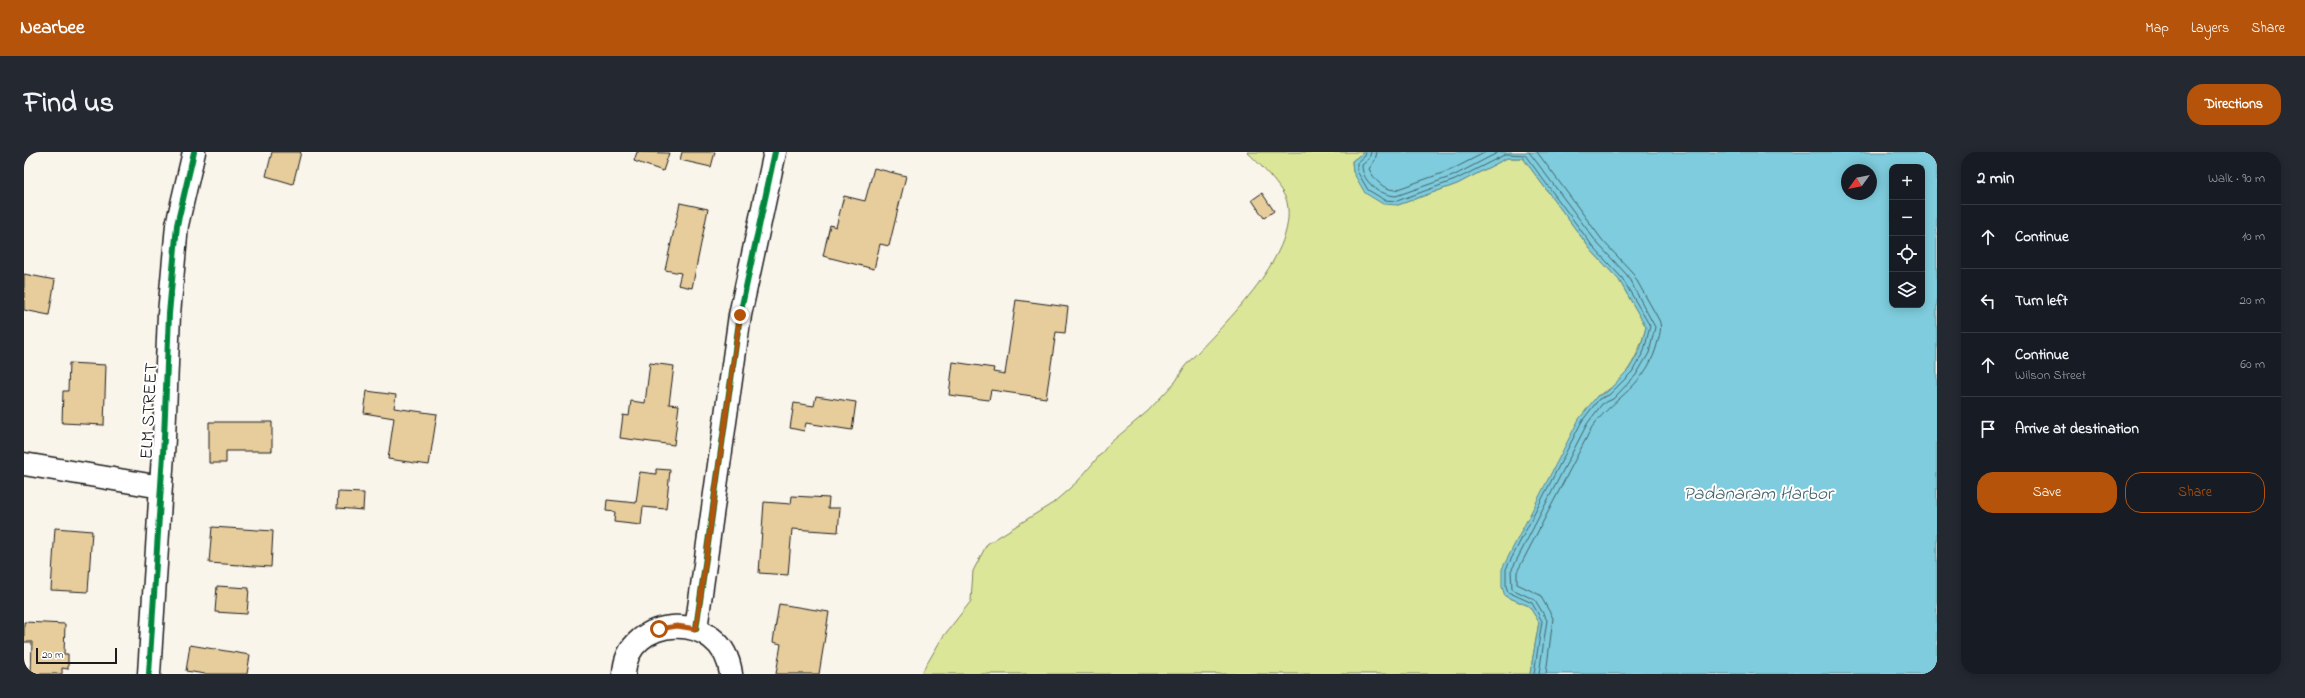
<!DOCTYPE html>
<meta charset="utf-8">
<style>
:root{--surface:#171b24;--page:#242831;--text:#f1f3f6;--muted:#9ea1a6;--line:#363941;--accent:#b45309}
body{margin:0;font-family:"Indie Flower",sans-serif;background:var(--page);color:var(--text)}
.controls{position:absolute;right:12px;top:12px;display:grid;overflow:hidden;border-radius:8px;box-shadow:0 2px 10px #0003}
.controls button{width:36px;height:36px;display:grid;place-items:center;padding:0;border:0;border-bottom:1px solid var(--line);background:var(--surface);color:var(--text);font:20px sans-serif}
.compass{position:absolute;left:1817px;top:12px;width:36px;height:36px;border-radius:50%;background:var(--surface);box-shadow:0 2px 10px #0003;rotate:237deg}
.scale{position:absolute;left:12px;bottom:10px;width:81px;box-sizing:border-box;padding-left:4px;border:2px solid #1c1c1c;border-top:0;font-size:11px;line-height:14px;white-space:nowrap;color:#1c1c1c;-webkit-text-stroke:3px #fff;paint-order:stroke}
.stop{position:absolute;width:12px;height:12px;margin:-9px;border:3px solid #b45309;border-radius:50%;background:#fff}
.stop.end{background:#b45309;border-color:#fff;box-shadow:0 1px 4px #0008}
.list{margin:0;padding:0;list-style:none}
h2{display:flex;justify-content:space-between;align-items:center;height:52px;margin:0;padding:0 16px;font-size:17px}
h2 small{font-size:13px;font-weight:400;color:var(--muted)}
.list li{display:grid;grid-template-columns:26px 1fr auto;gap:12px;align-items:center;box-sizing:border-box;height:64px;padding:0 16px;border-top:1px solid var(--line)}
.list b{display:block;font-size:15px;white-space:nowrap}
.list p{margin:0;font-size:13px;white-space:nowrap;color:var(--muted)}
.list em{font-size:13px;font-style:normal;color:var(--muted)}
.actions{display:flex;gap:8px;padding:12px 16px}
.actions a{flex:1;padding:9px 0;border:1px solid var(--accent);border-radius:16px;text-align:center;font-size:14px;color:var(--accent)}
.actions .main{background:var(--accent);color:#fff}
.icon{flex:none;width:22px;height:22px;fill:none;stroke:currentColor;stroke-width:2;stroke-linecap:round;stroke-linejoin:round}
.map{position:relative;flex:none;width:1913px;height:522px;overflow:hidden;border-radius:16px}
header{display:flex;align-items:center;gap:24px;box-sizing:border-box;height:56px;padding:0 20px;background:var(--accent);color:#fff}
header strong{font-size:19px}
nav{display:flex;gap:22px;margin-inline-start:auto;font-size:14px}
.intro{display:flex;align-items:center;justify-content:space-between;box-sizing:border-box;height:96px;padding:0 24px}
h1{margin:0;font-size:28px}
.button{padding:10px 18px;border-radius:16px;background:var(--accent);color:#fff;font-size:14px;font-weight:700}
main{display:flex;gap:24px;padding:0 24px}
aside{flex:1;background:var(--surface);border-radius:16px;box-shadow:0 2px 10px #0003}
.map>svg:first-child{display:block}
</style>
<header>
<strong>Nearbee</strong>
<nav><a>Map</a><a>Layers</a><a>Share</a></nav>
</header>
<div class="intro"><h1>Find us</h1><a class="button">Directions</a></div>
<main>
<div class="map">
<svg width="1913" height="522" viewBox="0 0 1913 522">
<rect width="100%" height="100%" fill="#faf5eb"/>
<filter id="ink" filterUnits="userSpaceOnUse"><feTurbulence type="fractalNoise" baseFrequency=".025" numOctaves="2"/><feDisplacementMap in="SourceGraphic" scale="8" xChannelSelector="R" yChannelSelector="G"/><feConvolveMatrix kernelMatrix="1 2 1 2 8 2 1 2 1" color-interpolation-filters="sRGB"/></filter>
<g filter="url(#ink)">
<path fill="#dbe699" stroke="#7c815a" d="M1223 0H1340L1328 9 1329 20 1374 53 1433 32 1483 6H1499L1567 98 1595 128 1622 175C1615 203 1601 232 1573 244L1481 444 1505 454 1515 470 1506 522H897L918 486 947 449 949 419 963 392 1029 351 1054 329 1086 291 1124 259 1152 229 1161 214C1194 177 1275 105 1263 50 1260 37 1233 9 1223 0Z"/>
<path fill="#7eccdd" stroke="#578690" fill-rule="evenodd" d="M1340 0H1913V522H1506L1515 470 1505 454 1481 444 1478 435V417L1555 267 1573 244 1583 240 1605 217 1616 198 1622 175 1595 128 1567 98 1499 6H1483L1433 32 1374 53 1359 52 1341 41 1329 20 1328 9ZM1868 15H1898V153H1868ZM1823 18H1847V42H1823Z"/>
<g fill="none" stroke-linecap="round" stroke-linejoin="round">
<path stroke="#436269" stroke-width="1" d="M1342 0 1341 4 1333 11V19L1344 38 1361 48 1373 49 1431 28 1482 2 1501 3 1570 96 1598 126 1626 174 1620 199 1608 220 1585 243 1575 247 1558 269 1482 417V434L1484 440 1508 451 1518 469 1510 522
M1347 0 1345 7 1338 13C1338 31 1357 43 1372 44L1429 24 1475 0
M1353 0 1351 8 1345 17C1351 28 1358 37 1371 38L1427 18 1462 0
M1505 0 1574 92 1603 123 1631 175 1625 201 1612 223 1589 247 1578 252 1563 272 1487 419 1488 437 1511 448 1523 468 1515 522
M1513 0 1579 89 1608 120 1635 168C1638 175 1636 181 1634 189 1623 234 1593 242 1568 275L1493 420V432L1516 443 1529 466 1522 522"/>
</g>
<path fill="#e7cd9c" stroke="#1c1c1c" d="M248 0H277L269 32 242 24Z
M613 0 645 1 639 19 610 9Z
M658 0H691L687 15 656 8Z
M850 16 882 24 865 94 856 92 850 117 799 104 806 73 812 75 820 44 841 49Z
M1238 41 1250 59 1240 66 1228 48Z
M656 51 684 57 668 136 654 133 657 121 641 118Z
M0 122 31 128 25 163 0 158Z
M992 148 1044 155 1041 181 1032 180 1022 246 967 238 965 248 925 243 929 210 970 216 969 220 981 222Z
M45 211 82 213 80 273 38 271 39 239H44Z
M626 211 650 214 645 252 655 253 650 293 596 286 599 263 605 264 607 249 621 251Z
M343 239 372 243 370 256 413 262 405 313 364 307 370 266 340 261Z
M792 244 832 250 828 278 782 271 780 279 766 276 770 251 790 254Z
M185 270H248V299H202V311H185Z
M632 317 646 318 642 357 619 355 617 373 590 370 591 360 582 359 583 348 612 351 616 320 632 322Z
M314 340 340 341 339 358 313 356Z
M768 344 805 346 804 356H816L814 380 768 377 764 423 735 421 740 350 767 352Z
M188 375 249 379 247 415 185 411Z
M31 376 68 379 64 440 27 438Z
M193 434 225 436 223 462 191 460Z
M755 452 805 460 795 522H752L757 492 749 490Z
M0 470 41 472 40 502H44V517L38 516V522H7L8 490H0Z
M166 493 226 503 223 522H181L162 519Z"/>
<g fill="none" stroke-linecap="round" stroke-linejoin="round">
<g stroke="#1c1c1c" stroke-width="25">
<path id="minor" d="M0 312 137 335
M672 477 716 163 751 0
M125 522 140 286 145 162 153 73 170 0
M600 522C602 462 699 456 707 522"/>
</g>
<use href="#minor" stroke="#fff" stroke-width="22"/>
<g stroke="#fff" stroke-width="8">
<path id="cycleway" d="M672 477 716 163 751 0
M125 522 140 286 145 162 153 73 170 0"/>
</g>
<use href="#cycleway" stroke="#00873e" stroke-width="6"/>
</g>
</g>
<g fill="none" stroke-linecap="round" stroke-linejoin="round" filter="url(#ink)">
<path stroke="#b45309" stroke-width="5" d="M635 477 653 474 672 477 716 163"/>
</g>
<g text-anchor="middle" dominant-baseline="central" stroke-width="4" stroke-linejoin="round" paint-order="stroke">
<g font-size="18" fill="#1c1c1c" stroke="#fff">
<text transform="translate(126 259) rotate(-87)">ELM STREET</text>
</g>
<g font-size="19" font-style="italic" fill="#436269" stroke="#fff">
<text x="1734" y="342">Padanaram Harbor</text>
</g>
</g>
</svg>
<div class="controls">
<button>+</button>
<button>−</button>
<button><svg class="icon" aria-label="locate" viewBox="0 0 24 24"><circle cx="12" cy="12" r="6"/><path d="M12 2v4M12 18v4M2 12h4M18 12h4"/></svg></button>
<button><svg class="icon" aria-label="layers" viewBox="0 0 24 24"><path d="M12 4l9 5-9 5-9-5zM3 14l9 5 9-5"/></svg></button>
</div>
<svg class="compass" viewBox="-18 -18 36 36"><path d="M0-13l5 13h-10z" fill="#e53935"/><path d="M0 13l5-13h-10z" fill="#9ea1a6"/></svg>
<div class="scale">20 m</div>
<div class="stop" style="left:635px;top:477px"></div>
<div class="stop end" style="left:716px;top:163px"></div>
</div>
<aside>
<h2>2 min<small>Walk · 90 m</small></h2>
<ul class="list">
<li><svg class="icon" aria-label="ahead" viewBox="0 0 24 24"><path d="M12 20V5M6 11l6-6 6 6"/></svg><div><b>Continue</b></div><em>10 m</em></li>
<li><svg class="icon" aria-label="left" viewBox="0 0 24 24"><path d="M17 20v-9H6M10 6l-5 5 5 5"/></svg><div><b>Turn left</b></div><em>20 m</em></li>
<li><svg class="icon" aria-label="ahead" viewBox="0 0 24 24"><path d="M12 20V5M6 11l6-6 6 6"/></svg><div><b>Continue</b><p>Wilson Street</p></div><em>60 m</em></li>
<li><svg class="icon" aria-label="arrive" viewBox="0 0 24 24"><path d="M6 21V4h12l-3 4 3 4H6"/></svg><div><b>Arrive at destination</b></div></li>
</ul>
<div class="actions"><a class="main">Save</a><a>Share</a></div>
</aside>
</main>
